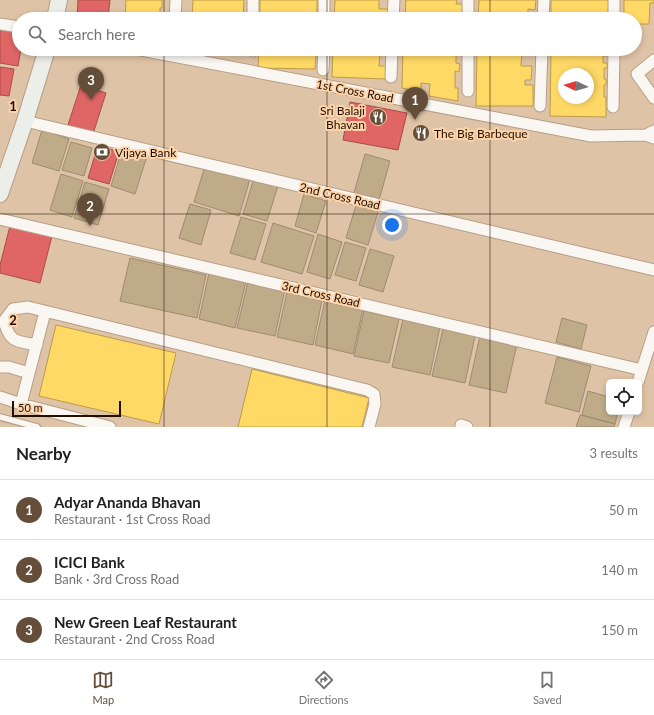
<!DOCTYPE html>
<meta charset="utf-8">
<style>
:root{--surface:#fff;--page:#f2f2f2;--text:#202124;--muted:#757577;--line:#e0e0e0;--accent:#644e3a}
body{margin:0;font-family:Lato,sans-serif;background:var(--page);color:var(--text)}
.controls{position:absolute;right:12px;bottom:12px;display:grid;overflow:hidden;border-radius:6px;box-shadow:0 2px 6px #0003}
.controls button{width:36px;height:36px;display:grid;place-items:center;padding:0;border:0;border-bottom:1px solid var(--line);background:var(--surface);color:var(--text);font:20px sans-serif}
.compass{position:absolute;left:558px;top:68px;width:36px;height:36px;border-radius:50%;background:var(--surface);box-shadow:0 2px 6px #0003;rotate:274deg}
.scale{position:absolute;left:12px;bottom:10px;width:109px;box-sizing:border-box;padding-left:4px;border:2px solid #210f00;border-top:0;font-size:11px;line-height:14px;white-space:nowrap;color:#210f00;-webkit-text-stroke:3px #fdd3a9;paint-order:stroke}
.you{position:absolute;left:392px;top:225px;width:14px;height:14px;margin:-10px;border:3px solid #fff;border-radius:50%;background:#1a73e8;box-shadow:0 0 0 6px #1a73e833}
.badge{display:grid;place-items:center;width:26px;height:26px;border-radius:50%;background:var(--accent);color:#fff;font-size:13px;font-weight:700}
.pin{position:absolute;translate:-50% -33px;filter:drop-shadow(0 1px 2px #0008)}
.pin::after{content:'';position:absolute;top:21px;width:14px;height:12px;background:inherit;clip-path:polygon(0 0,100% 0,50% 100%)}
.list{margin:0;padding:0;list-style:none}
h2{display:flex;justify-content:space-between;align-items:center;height:52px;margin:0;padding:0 16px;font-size:17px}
h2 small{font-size:13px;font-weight:400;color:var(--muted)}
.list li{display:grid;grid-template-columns:26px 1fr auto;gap:12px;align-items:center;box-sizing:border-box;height:60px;padding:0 16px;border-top:1px solid var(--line)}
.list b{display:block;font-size:15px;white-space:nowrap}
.list p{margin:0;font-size:13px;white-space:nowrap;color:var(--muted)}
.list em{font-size:13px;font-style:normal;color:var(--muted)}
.icon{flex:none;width:22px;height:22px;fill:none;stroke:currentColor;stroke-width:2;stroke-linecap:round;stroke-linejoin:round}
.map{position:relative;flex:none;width:654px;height:427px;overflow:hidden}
.search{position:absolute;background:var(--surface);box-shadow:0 2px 6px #0003;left:12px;right:12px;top:12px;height:44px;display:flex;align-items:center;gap:10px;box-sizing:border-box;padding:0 14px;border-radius:22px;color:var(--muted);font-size:15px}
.sheet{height:232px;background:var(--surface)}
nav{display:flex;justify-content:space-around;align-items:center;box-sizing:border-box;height:56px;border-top:1px solid var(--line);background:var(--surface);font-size:11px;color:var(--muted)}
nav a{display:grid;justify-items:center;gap:2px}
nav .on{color:var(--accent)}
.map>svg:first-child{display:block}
</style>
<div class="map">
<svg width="654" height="427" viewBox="0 0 654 427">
<rect width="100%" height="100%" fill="#dfc3a6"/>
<path fill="#ffd966" stroke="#bc9c47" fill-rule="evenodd" d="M126 0H162V8H160V19H125Z
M193 0H244L243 19H192Z
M260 0H317V13H312V19H260Z
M335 0H379V9H388V18H376V19H334Z
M406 0H457L456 4H463L462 15H458L457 19H405Z
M479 0H536L535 10 528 9V19H478Z
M551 0H609L608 15H596V19H551Z
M624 0H654V3H650L649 24H635V19H624Z
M191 49H242V55L191 53Z
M259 49H311V52H316L315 69 258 68Z
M333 49H387V53L380 52 379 66H386V79L332 77Z
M403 49H460V54L456 53V63L460 64 459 72 455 71V88H458V101L429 96 430 84 421 83V92L402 88Z
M477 49H522L521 66H532L531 80H525V85H533V106H476Z
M551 49H607V56H603V63H607V68H604V79H606V85H604V97H606V117L550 116ZM564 74H588V98H564Z
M56 325 176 353 159 424 39 396Z
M252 369 369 398 362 427H238Z"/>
<path fill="#e06666" stroke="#a74c47" d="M78 0H110L108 19H77Z
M0 27 19 30V49H21L18 66 0 63Z
M0 67 14 69 9 96 0 95Z
M81 85 106 93 93 134 68 125Z
M350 102 407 113 398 150 343 140Z
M98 145 119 152 109 184 88 178Z
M10 226 52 236 40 283 0 273V265Z"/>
<path fill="#c0ab89" stroke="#9d8b72" d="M42 130 69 139 59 171 32 163Z
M71 142 92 148 84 176 62 170Z
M122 149 147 156 135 194 111 186Z
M365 154 390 161 379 200 354 193Z
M205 166 250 179 239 216 194 202Z
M61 174 83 181 72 217 50 210Z
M254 178 278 186 267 221 243 214Z
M85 182 109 189 98 225 74 218Z
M304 194 326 201 316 233 295 226Z
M357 202 379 209 368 245 346 238Z
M190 204 211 210 201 245 179 238Z
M241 217 266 224 255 260 230 253Z
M273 223 314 236 302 274 261 262Z
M318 234 342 242 330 279 307 272Z
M345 242 366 248 356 281 335 275Z
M370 249 394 256 383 292 359 285Z
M130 258 206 275 197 318 120 301Z
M209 273 246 281 235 328 199 319Z
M248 281 285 289 275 336 237 328Z
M287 292 322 300 313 345 277 337Z
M325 300 363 309 353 354 315 345Z
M364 311 399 319 389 363 354 356Z
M562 318 587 325 581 349 556 342Z
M403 319 440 327 430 375 392 367Z
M443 329 475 336 465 383 432 376Z
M480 336 517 344 506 393 469 385Z
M557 357 591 366 579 412 545 403Z
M588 391 609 397V412H618L615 424 582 415Z
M580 415 615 424 614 427H576Z"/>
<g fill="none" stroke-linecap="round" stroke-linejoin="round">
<g stroke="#b59f87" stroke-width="8">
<path id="lane" d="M0 417 37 427"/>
</g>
<g stroke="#b59f87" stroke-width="13">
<path id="street" d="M468 0V19
M175 19 176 0
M253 19V0
M324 19V0
M393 19 394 0
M543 19 544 0
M614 19V0
M0 24 19 27
M136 49 591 136 646 135
M468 49V91
M253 51V49
M654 60 637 74 654 98
M323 70 324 49
M391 77 392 49
M540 106 542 49
M613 107 614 49
M25 121 654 270
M654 131 646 135 654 138
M0 219 642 370
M4 321 13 309 28 307 367 390 374 394 375 404 369 427
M4 321C10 343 16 341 37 345
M0 367H9L29 373
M638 382 654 332
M0 397 21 404 110 427
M21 404 45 312
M461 427V425L467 427
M624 427 629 412"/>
</g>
<g stroke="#b59f87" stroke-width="18">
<path id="secondary" d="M55 19 59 0
M0 194 25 121 47 49"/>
</g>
<use href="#lane" stroke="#faf6f2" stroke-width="5.5"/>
<use href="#street" stroke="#faf6f2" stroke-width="11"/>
<use href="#secondary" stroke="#ebeee9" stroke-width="16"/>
</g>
<path fill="none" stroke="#210f00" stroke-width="1" stroke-opacity="0.55" d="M164 0V19M327 0V19M490 0V19M164 49V427M327 49V427M490 49V427M0 214H654"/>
<defs>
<g id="restaurant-disc" transform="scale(0.9)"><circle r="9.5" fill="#644e3a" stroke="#fdd3a9"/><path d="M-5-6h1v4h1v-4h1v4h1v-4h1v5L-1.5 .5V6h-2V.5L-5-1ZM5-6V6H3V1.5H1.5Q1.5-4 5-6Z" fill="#fff"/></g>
<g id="bank-disc" transform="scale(0.9)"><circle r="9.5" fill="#644e3a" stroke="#fdd3a9"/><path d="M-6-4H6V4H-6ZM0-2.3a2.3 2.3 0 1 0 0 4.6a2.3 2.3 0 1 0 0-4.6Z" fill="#fff"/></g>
</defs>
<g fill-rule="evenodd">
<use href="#restaurant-disc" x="378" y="117"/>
<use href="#restaurant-disc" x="421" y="133"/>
<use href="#bank-disc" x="102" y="152"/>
</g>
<g text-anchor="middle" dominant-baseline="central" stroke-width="4" stroke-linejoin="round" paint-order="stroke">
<g font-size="12" fill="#210f00" stroke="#fdd3a9">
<text transform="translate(355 91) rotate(11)">1st Cross Road</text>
<text transform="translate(340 196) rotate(13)">2nd Cross Road</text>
<text transform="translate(321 294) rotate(13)">3rd Cross Road</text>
</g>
<g font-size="12" fill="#210f00" stroke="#fdd3a9" text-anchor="start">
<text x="365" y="110" text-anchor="end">Sri Balaji<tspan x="365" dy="14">Bhavan</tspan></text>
<text x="434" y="133">The Big Barbeque</text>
<text x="115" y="152">Vijaya Bank</text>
</g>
</g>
<g font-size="13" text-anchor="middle" font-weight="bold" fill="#210f00" stroke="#fdd3a9" stroke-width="4" stroke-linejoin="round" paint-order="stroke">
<text x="13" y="111">1</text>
<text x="13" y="325">2</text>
</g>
</svg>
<div class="controls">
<button><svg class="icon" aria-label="locate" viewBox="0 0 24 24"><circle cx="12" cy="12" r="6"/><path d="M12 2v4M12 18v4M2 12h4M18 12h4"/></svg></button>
</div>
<svg class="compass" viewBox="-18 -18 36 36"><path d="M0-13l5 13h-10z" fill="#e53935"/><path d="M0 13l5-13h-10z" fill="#757577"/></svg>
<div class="scale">50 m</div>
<div class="you"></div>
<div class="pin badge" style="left:415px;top:120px">1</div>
<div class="pin badge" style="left:90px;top:226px">2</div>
<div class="pin badge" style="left:91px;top:100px">3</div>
<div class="search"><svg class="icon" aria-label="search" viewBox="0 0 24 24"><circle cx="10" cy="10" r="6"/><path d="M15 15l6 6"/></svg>Search here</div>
</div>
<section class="sheet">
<h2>Nearby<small>3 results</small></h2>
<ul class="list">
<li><span class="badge">1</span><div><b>Adyar Ananda Bhavan</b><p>Restaurant · 1st Cross Road</p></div><em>50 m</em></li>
<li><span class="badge">2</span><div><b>ICICI Bank</b><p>Bank · 3rd Cross Road</p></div><em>140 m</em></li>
<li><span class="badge">3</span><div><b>New Green Leaf Restaurant</b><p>Restaurant · 2nd Cross Road</p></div><em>150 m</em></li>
</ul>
</section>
<nav>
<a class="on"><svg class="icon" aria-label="map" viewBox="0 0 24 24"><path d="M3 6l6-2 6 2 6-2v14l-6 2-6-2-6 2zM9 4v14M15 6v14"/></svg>Map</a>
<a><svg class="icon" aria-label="directions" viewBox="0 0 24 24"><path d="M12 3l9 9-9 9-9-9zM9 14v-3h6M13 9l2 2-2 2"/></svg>Directions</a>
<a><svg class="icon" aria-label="saved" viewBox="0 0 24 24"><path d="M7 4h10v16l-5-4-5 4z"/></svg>Saved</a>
</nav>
